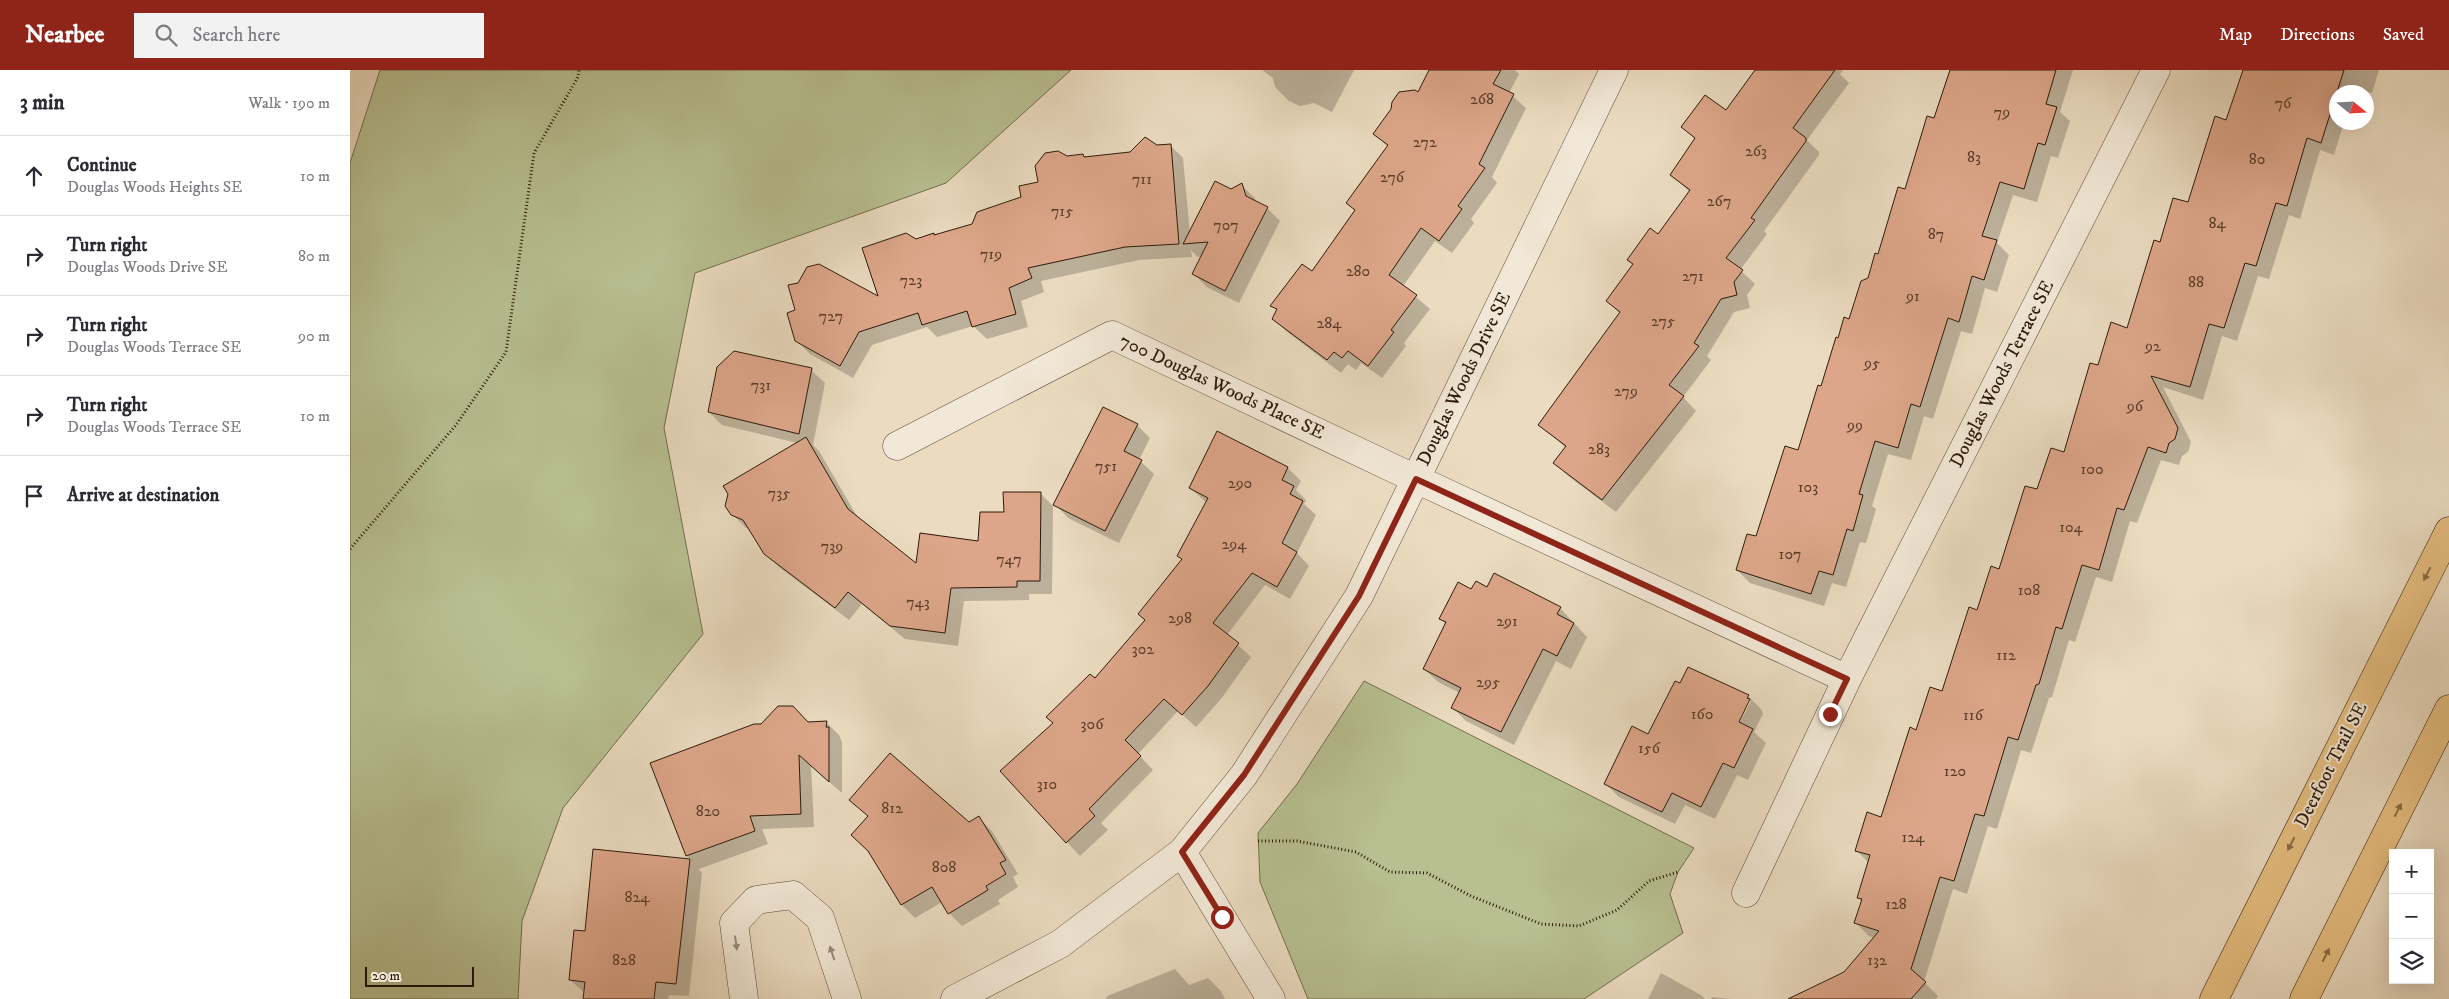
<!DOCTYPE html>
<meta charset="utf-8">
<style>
:root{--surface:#fff;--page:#f2f2f3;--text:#2b2b33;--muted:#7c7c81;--line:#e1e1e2;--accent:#8f2418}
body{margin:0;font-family:"IM FELL DW Pica",serif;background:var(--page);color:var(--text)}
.controls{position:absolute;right:15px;bottom:15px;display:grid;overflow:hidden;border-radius:0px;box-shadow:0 5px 20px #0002}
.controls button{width:45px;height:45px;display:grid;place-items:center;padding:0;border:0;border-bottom:1px solid var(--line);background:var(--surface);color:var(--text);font:25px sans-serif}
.compass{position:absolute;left:1979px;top:15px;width:45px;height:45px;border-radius:50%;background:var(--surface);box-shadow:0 5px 20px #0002;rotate:108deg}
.scale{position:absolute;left:15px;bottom:12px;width:109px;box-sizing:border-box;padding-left:5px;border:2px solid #2d1a09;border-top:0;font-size:14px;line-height:18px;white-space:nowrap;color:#2d1a09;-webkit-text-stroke:4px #f2e8d7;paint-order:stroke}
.stop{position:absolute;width:15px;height:15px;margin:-11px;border:4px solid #8f2418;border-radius:50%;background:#fff}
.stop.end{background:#8f2418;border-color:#fff;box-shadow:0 1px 5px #0008}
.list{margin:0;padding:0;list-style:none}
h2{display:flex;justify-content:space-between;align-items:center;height:65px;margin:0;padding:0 20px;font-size:21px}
h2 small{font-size:16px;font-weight:400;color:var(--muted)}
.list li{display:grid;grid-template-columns:32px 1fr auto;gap:15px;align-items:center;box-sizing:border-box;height:80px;padding:0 20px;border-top:1px solid var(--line)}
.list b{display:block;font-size:19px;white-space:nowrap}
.list p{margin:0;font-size:16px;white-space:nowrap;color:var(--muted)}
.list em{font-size:16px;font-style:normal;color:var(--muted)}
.icon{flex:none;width:28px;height:28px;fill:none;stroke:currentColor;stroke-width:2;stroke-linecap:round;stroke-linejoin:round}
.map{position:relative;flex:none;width:2099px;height:929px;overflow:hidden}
header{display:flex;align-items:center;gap:30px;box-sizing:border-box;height:70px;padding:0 25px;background:var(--accent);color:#fff}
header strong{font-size:24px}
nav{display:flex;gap:28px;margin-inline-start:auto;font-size:18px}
.search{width:350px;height:45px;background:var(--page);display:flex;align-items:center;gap:12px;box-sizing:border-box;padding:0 18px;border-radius:0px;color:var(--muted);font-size:19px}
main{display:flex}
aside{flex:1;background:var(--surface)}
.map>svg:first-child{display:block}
</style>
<header>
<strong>Nearbee</strong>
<div class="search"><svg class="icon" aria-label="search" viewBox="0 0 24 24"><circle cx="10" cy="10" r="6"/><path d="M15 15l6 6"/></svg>Search here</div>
<nav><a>Map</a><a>Directions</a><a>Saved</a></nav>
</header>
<main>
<aside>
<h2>3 min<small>Walk · 190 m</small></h2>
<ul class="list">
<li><svg class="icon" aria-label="ahead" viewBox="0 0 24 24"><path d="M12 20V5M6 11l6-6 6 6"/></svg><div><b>Continue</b><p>Douglas Woods Heights SE</p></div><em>10 m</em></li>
<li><svg class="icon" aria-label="right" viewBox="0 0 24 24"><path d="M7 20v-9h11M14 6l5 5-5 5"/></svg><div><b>Turn right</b><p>Douglas Woods Drive SE</p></div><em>80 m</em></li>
<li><svg class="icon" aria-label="right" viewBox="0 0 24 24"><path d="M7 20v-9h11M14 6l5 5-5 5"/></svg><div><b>Turn right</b><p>Douglas Woods Terrace SE</p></div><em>90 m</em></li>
<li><svg class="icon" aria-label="right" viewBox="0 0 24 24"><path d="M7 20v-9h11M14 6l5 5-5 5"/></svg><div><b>Turn right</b><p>Douglas Woods Terrace SE</p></div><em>10 m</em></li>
<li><svg class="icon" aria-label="arrive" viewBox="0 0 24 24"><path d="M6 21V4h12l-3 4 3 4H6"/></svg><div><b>Arrive at destination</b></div></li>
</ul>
</aside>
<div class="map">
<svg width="2099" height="929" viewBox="0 0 2099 929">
<rect width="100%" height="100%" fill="#ebdcc1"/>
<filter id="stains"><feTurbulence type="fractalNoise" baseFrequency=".004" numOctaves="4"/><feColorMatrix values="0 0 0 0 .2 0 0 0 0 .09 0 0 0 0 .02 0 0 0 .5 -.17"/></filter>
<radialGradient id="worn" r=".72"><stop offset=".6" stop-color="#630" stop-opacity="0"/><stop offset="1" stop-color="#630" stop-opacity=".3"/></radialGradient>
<path fill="#b8c092" stroke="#726d4e" d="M30 0H721L596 113 345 203 314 358 353 564 213 738 172 851 168 929H0V93Z
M1014 611 1344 778 1328 802 1320 824 1333 863 1234 929H958L910 812 908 763 947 714Z"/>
<path fill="#0003" fill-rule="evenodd" d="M912 0H1004L982 42 964 33 950 36 939 31 925 17 923 8Z
M1081 0H1165L1169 4 1159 23 1176 38 1142 107 1147 113 1121 149 1124 153 1102 183 1085 171 1053 216 1080 239 1054 273 1056 276 1032 308 1011 293 1006 300 998 294 991 303 937 262 924 249 928 241 922 236 962 203 1005 141 998 133 1038 77 1025 64 1069 24Z
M1407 0H1493L1490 4 1499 13 1457 70 1469 82V85L1414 161 1417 164 1390 200 1405 214 1397 225 1400 238 1384 242 1357 286 1361 290 1333 327 1346 341 1266 442 1218 406 1205 393 1216 378 1190 355 1270 244 1258 231 1284 195 1279 190 1309 165 1340 122 1321 105 1346 70 1333 57 1376 42Z
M1603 0H1723L1710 42 1720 51 1708 88 1701 86 1687 132 1663 125 1647 173 1659 185 1647 222 1635 218 1622 264 1611 261 1583 349 1574 346 1561 390 1538 384 1522 436 1526 439 1516 473 1510 472 1496 517 1482 513 1474 536 1400 513 1387 500 1407 468 1449 382 1489 270 1519 209Z
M1899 0H2029L2022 23 2006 18 2004 22H1986V52H1994L1984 85 1970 80 1950 149 1939 145 1919 209 1908 206 1887 271 1872 266 1853 330 1813 317 1841 372 1838 382 1832 386 1829 395 1811 390 1787 453 1780 451 1762 512 1746 507 1725 572 1719 570 1702 627 1699 628 1681 683 1671 680 1647 759 1638 756 1617 824 1603 819 1574 912 1588 926 1586 929H1441L1494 903 1525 868 1519 866 1506 853 1512 832 1508 827 1519 793 1506 780 1531 748 1567 661 1593 622 1628 541 1688 421 1715 384 1749 297 1778 259 1810 173 1838 134Z
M820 75 833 88 840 164 881 120 891 115 905 128 906 133 917 138 930 151 889 233 857 217 844 204 853 186 848 187 841 180 842 187 789 190 691 211 694 222 671 231 678 257 637 269 623 256 587 267 577 257 522 275 503 308 460 284 446 270 530 229 566 171 623 155 673 128 717 88 781 83Z
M461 300 475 313 463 375 469 381 508 448 567 496 629 472 655 444 690 423 703 436 702 524H679V530L614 531 608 576 555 569 512 534 499 550 429 497 415 483 401 459 396 458 382 444 447 373 372 355 359 342Z
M787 355 800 368 789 390 804 404 769 473 718 448 705 434Z
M938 398 951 411 946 420 956 430 954 434 966 445 947 483 959 496 940 529 915 515 877 565 901 587 871 629 846 657 828 641 788 684 803 700 751 753 758 760 730 786 717 772 704 653 796 551 833 490 857 433 840 418Z
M1138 518 1210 538 1237 567 1221 599 1206 591 1164 675 1116 651 1103 638 1110 623 1088 612 1074 599 1096 555 1090 548 1122 520Z
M1398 626 1411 639 1413 644 1404 662 1416 673 1398 710 1387 705 1365 749 1335 735 1325 754 1269 727 1256 714 1299 666ZM1398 631H1401L1387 658 1385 657Z
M476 652 489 665 492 672V723L461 696 464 757 412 759 418 774 349 799 352 803 339 926 319 925 318 929H234L235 923 220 910 236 862 244 780 341 790 337 786 458 653Z
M514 743 619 754 629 748 642 761 668 804 663 807 668 817 648 830 650 834 612 856 599 843 592 832 565 848 552 835 519 747Z
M825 899 839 915 858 908 871 921 875 929H756L757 926Z
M1311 903 1351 925 1355 929H1298Z
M1362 927 1381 929H1361Z"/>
<path fill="#dda68a" stroke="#2d1a09" d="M1079 0H1151L1143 14 1164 24 1129 94 1135 98 1108 136 1112 139 1089 171 1071 158 1039 205 1067 225 1041 260 1044 262 1018 296 998 281 992 288 984 282 977 290 922 249 927 239 920 236 952 194 962 201 1005 140 996 133 1038 75 1023 64 1041 39 1042 32 1049 22 1065 20 1068 22Z
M1405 0H1485L1443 58 1456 68V71L1401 148 1405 150 1376 188 1393 200 1384 212 1387 225 1371 229 1344 273 1349 276 1319 315 1334 326 1252 430 1203 393 1216 376 1188 355 1270 242 1256 231 1283 194 1277 190 1300 158 1308 164 1340 120 1320 105 1345 68 1331 57 1355 25 1376 40Z
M1600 0H1706L1696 34 1707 37 1695 75 1688 73 1674 119 1650 112 1632 166 1647 170 1634 210 1622 206 1609 252 1598 248 1570 337 1561 334 1548 378 1525 371 1509 424 1513 425 1503 461 1497 459 1483 505 1469 501 1461 524 1386 500 1397 464 1406 466 1435 376 1448 380 1468 315 1471 316 1486 267 1488 268 1494 247 1499 249 1511 211 1518 208 1525 183 1528 184 1548 117 1555 119 1577 46 1584 48Z
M1893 0H1994L1971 73 1957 68 1937 136 1926 133 1906 196 1895 193 1874 258 1859 254 1840 317 1801 306 1828 358 1825 369 1819 373 1816 383 1798 377 1774 440 1767 438 1749 500 1732 495 1712 559 1706 557 1689 614 1686 615 1668 670 1658 667 1634 746 1625 744 1604 811 1590 807 1561 899 1576 912 1561 929H1438L1494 902 1529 861 1504 853 1512 829 1507 828 1520 785 1505 781 1517 742 1531 747 1560 657 1566 660 1580 617 1592 621 1619 537 1627 540 1641 496 1649 499 1675 416 1687 419 1701 378 1714 382 1740 293 1748 295 1761 252 1777 258 1804 170 1810 172 1823 128 1838 132 1865 46 1876 50Z
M795 67 807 75 821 74 829 174 775 177 678 198 682 208 659 218 666 244 622 257 617 241 572 255 568 243 509 262 490 296 445 271 437 243 445 240 438 215 448 213 457 197 469 194 528 226 512 178 556 163 566 169 584 163V165L622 154 627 142 671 127 669 116 688 112 685 96 695 83 708 81 717 86 733 84 734 87 780 82Z
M865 111 881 119 892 113 896 126 918 137 875 221 842 204 858 172 833 174Z
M384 281 462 298 449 364 358 342 367 297Z
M753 337 788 354 774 381 792 390 755 461 703 435Z
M867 361 938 397 932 410 944 416 940 424 953 431 932 473 947 482 927 517 902 503 863 553 889 573 858 616 832 645 814 629 775 670 791 686 739 739 745 746 716 773 650 701 703 653 696 647 740 604 745 608 795 550 788 544 832 489 827 486 858 428 839 418Z
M456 367 498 439 566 493 570 463 628 471 630 442H654L653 422H691L690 511H667V517L601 518 595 563 540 556 498 522 485 538 414 484 393 450 381 445 375 436 378 424 373 416Z
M1144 503 1211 537 1207 544 1224 553 1207 586 1193 579 1151 662 1101 638 1111 618 1073 599 1096 552 1089 549 1108 512 1121 519 1126 511 1137 517Z
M1338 597 1399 625 1397 628 1400 629 1389 652 1403 659 1384 698 1373 693 1351 737 1322 723 1312 742 1254 714 1282 656 1298 664 1325 611 1330 613Z
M428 636H443L458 652 477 651 476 657H479V712L449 685 451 744 400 746 405 761 336 786 300 693 404 654H411Z
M540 683 619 752 629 746 656 790 650 793 656 804 636 816 638 820 598 844 582 817 551 835 518 781 501 765 518 746 499 730Z
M243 779 340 789 326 914 306 912 304 929H233L235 912 219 910 224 860 235 861Z"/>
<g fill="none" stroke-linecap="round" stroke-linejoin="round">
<g stroke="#5c4a37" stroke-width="29">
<path id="minor" d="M547 376 762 265 1066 409 1497 609 1806 0
M832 782 921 929
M1396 823 1497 609
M394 929 384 853 406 830 443 825 470 848 497 929
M605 929 710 874 832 782 894 705 1009 526 1264 0"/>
</g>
<g stroke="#2d1a09" stroke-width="29">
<path id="highway" d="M1864 929 2099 461
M1954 929 2099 639"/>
</g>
<path stroke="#2d1a09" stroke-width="3" stroke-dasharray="1 2.5" stroke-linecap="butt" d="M0 479 106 355 156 282 184 83 228 7 229 0
M908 771H947L1006 782 1040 802 1077 803 1121 826 1191 854 1229 856 1267 840 1299 811 1328 802"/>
<use href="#minor" stroke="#f2e8d7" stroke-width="28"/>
<use href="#highway" stroke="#e6be80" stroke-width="28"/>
</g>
<defs><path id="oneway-solid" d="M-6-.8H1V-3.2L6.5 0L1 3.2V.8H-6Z" transform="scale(1.25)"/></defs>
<g fill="#8a6c44">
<use href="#oneway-solid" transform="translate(2077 504) rotate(117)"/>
<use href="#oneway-solid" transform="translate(2048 740) rotate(-63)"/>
<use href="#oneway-solid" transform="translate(1941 774) rotate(117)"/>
<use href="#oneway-solid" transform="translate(1976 885) rotate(-63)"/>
</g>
<g fill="#998b7a">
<use href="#oneway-solid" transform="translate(386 873) rotate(82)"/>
<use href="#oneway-solid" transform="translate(482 883) rotate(-108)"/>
</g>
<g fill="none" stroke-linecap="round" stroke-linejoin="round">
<path stroke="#8f2418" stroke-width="6" d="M872 847 832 782 894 705 1009 526 1066 409 1497 609 1480 644"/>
</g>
<g text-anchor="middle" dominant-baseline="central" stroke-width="4" stroke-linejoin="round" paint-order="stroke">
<g font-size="16" fill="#593d29">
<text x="1132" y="29">268</text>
<text x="1933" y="33">76</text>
<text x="1652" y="42">79</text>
<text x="1075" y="72">272</text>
<text x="1406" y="81">263</text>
<text x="1624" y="87">83</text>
<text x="1907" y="89">80</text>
<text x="1042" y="107">276</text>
<text x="792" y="109">711</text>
<text x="1369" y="131">267</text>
<text x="712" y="141">715</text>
<text x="1867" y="153">84</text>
<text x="876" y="155">707</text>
<text x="1586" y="164">87</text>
<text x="641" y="184">719</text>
<text x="1008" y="201">280</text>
<text x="1343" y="206">271</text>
<text x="561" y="210">723</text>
<text x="1846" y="212">88</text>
<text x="1563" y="226">91</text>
<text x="481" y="246">727</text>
<text x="1313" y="251">275</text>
<text x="979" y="253">284</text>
<text x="1803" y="276">92</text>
<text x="1522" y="293">95</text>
<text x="411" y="315">731</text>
<text x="1276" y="321">279</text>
<text x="1785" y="336">96</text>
<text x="1505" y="355">99</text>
<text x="1249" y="379">283</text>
<text x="756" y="396">751</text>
<text x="1742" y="399">100</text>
<text x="890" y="413">290</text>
<text x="1458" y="417">103</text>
<text x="429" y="423">735</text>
<text x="1721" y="457">104</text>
<text x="884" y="474">294</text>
<text x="482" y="476">739</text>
<text x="1440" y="484">107</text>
<text x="659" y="489">747</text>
<text x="1679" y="520">108</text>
<text x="568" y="532">743</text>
<text x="830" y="548">298</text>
<text x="1157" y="551">291</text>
<text x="793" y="579">302</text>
<text x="1656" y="585">112</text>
<text x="1138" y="612">295</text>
<text x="1352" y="644">160</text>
<text x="1623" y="645">116</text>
<text x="742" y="654">306</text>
<text x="1299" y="678">156</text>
<text x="1605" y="701">120</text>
<text x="697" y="714">310</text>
<text x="542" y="738">812</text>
<text x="358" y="741">820</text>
<text x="1563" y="767">124</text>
<text x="594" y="797">808</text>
<text x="287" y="827">824</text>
<text x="1546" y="834">128</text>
<text x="274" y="890">828</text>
<text x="1527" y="890">132</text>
</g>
<g font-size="19" fill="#2d1a09" stroke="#f2e8d7">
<text transform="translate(1652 304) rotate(-63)">Douglas Woods Terrace SE</text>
<text transform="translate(1114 309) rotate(-64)">Douglas Woods Drive SE</text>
<text transform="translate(872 317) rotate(25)">700 Douglas Woods Place SE</text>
<text transform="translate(1981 695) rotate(-63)">Deerfoot Trail SE</text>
</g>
</g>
<rect width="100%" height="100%" filter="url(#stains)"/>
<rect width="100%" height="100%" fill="url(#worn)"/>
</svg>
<div class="controls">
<button>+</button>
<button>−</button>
<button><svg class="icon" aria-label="layers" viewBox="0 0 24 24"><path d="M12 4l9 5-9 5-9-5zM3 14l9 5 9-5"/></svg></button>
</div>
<svg class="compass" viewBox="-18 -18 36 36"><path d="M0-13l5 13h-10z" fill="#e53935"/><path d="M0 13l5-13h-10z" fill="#7c7c81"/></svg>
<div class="scale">20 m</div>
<div class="stop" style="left:872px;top:847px"></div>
<div class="stop end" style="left:1480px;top:644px"></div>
</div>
</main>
